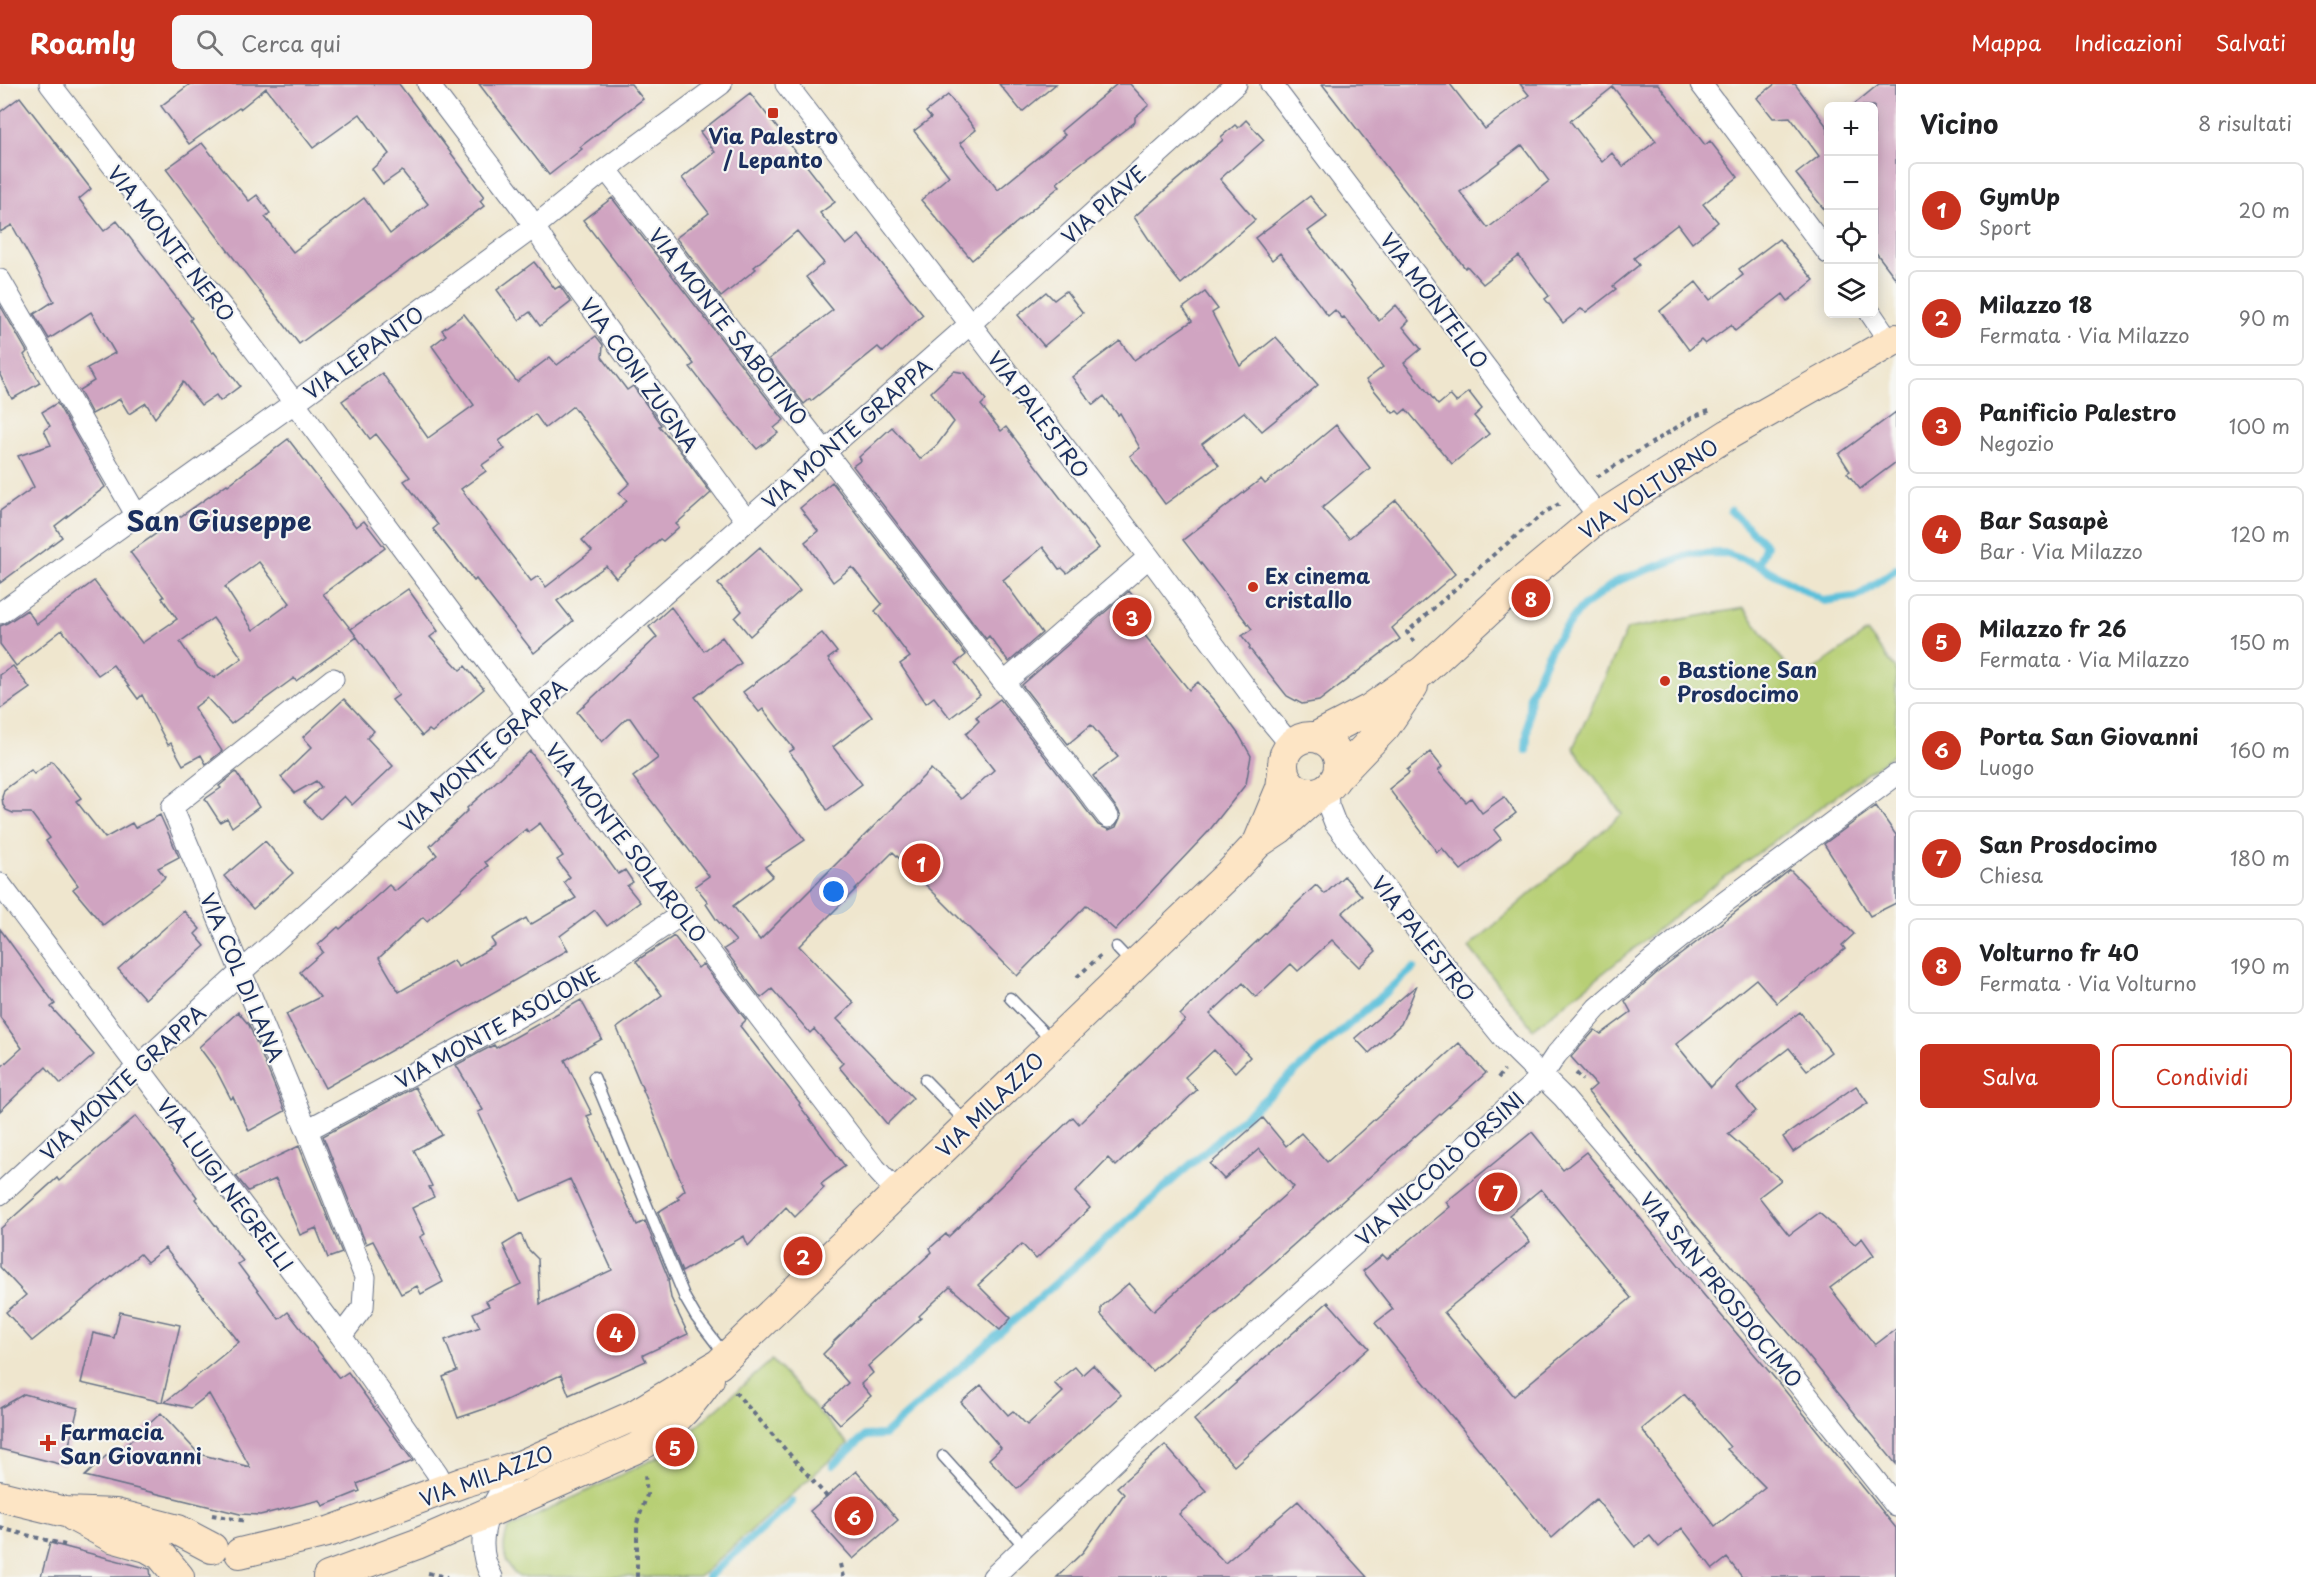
<!DOCTYPE html>
<html lang="it">
<meta charset="utf-8">
<style>
:root{--surface:#fff;--page:#f6f6f6;--text:#202124;--muted:#757577;--line:#e0e0e0;--accent:#c8321e}
body{margin:0;font-family:"Playpen Sans",sans-serif;background:var(--page);color:var(--text)}
.controls{position:absolute;right:18px;top:18px;display:grid;overflow:hidden;border-radius:9px;box-shadow:0 3px 15px #0003}
.controls button{width:54px;height:54px;display:grid;place-items:center;padding:0;border:0;border-bottom:2px solid var(--line);background:var(--surface);color:var(--text);font:30px sans-serif}
.you{position:absolute;left:834px;top:808px;width:21px;height:21px;margin:-15px;border:4px solid #fff;border-radius:50%;background:#1a73e8;box-shadow:0 0 0 9px #1a73e833}
.badge{display:grid;place-items:center;width:39px;height:39px;border-radius:50%;background:var(--accent);color:#fff;font-size:20px;font-weight:700}
.pin{position:absolute;translate:-50% -50%;border:3px solid #fff;box-shadow:0 2px 6px #0006}
.list{margin:0;padding:0;list-style:none}
h2{display:flex;justify-content:space-between;align-items:center;height:78px;margin:0;padding:0 24px;font-size:26px}
h2 small{font-size:20px;font-weight:400;color:var(--muted)}
.list li{display:grid;grid-template-columns:39px 1fr auto;gap:18px;align-items:center;box-sizing:border-box;height:96px;margin:0 12px 12px;padding:0 12px;border:2px solid var(--line);border-radius:9px}
.list b{display:block;font-size:22px;white-space:nowrap}
.list p{margin:0;font-size:20px;white-space:nowrap;color:var(--muted)}
.list em{font-size:20px;font-style:normal;color:var(--muted)}
.actions{display:flex;gap:12px;padding:18px 24px}
.actions a{flex:1;padding:14px 0;border:2px solid var(--accent);border-radius:9px;text-align:center;font-size:21px;color:var(--accent)}
.actions .main{background:var(--accent);color:#fff}
.icon{flex:none;width:33px;height:33px;fill:none;stroke:currentColor;stroke-width:2;stroke-linecap:round;stroke-linejoin:round}
.map{position:relative;flex:none;width:1896px;height:1493px;overflow:hidden}
header{display:flex;align-items:center;gap:36px;box-sizing:border-box;height:84px;padding:0 30px;background:var(--accent);color:#fff}
header strong{font-size:28px}
nav{display:flex;gap:33px;margin-inline-start:auto;font-size:21px}
.search{width:420px;height:54px;background:var(--page);display:flex;align-items:center;gap:15px;box-sizing:border-box;padding:0 21px;border-radius:9px;color:var(--muted);font-size:22px}
main{display:flex}
aside{flex:1;background:var(--surface)}
.map>svg:first-child{display:block}
</style>
<header>
<strong>Roamly</strong>
<div class="search"><svg class="icon" aria-label="search" viewBox="0 0 24 24"><circle cx="10" cy="10" r="6"/><path d="M15 15l6 6"/></svg>Cerca qui</div>
<nav><a>Mappa</a><a>Indicazioni</a><a>Salvati</a></nav>
</header>
<main>
<div class="map">
<svg width="1896" height="1493" viewBox="0 0 1896 1493">
<rect width="100%" height="100%" fill="#f6f6f2"/>
<filter id="ink" filterUnits="userSpaceOnUse"><feTurbulence type="fractalNoise" baseFrequency=".0167" numOctaves="2"/><feDisplacementMap in="SourceGraphic" scale="12" xChannelSelector="R" yChannelSelector="G"/><feConvolveMatrix kernelMatrix="1 2 1 2 8 2 1 2 1" color-interpolation-filters="sRGB"/></filter>
<filter id="wash" filterUnits="userSpaceOnUse"><feTurbulence type="fractalNoise" baseFrequency=".008" numOctaves="4" result="noise"/><feDisplacementMap in="SourceGraphic" scale="24" xChannelSelector="R" yChannelSelector="G"/><feGaussianBlur stdDeviation="1.35" result="paint"/><feColorMatrix in="noise" values="0 0 0 0 0 0 0 0 0 0 0 0 0 0 0 0 0 1.4 0 .05"/><feComposite in="paint" operator="in"/></filter>
<g filter="url(#wash)">
<rect width="100%" height="100%" fill="#efe6ce"/>
<path fill="#b7cf74" stroke="#697f69" stroke-width="1.5" d="M1744 524 1798 597 1867 548 1896 585V668L1710 804 1533 945 1469 863 1622 730 1573 664 1627 545Z
M772 1276 848 1360 699 1493H519C503 1482 501 1462 508 1445L666 1369Z"/>
<g fill="none" stroke-linecap="round" stroke-linejoin="round">
<path stroke="#5cc0da" stroke-width="8" d="M1731 427 1766 461 1758 481
M1526 666 1530 610 1552 562 1580 525 1617 497 1690 470 1724 469 1758 481 1824 517 1859 512 1896 485
M833 1381 865 1352 884 1351 1413 884
M708 1493 792 1418"/>
</g>
<g id="blocks">
<path fill="#d0a4c1" fill-rule="evenodd" d="M190 0H399L484 113 480 117 484 122 299 260 166 85 202 59 249 117 257 111 270 129 265 133 293 168 364 114 390 150 428 120 402 87 383 100 372 85 389 70 360 30 313 64 266 4 240 25 239 24 189 60 161 22Z
M479 0H631L643 15 580 63 582 65 549 91Z
M999 0H1056L1022 28Z
M1117 0H1130L1149 21 1135 33V38L1072 86 1057 99 1060 102 972 176 921 116 949 92 914 47 931 34 926 28 948 11 976 46 960 59 998 106 1065 51 1061 47Z
M1322 0H1450L1485 45 1529 11 1520 0H1658L1705 61 1710 57 1738 93 1703 120 1718 138 1692 159 1678 140 1634 174 1639 181 1613 202 1616 205 1586 228 1581 225 1563 239 1545 215 1549 212 1519 172 1483 200 1467 182 1465 184ZM1613 3 1656 57 1623 83 1612 69 1602 78 1570 37ZM1522 61 1549 97 1488 144 1460 108Z
M1775 0H1795L1828 44V130L1796 90 1819 72 1790 33 1773 34 1757 14Z
M1879 0H1896V195L1874 166V22H1852Z
M750 9 835 118 820 129 846 161 859 151 923 231 883 268 878 263 811 317 810 315 804 320 769 275 833 226 806 193 824 179 797 147 754 183 756 185 721 213 676 154 709 129 682 94 715 68 700 48Z
M20 13 91 105 79 115 104 147 117 137 192 234 190 236 212 269 214 268 240 302 220 317 216 311 201 321 183 298 155 334 146 319 129 330 120 315 92 330 79 306 94 297 87 284 115 269 91 228 49 255 34 230 54 217 12 141 0 148V28Z
M1246 36 1264 56 1220 95 1255 136 1181 200 1168 184 1134 133 1223 56 1221 53 1235 41 1238 44Z
M1310 112 1327 133 1308 147 1379 237 1396 221 1409 237 1403 243 1421 265 1404 279 1438 321 1450 311 1456 318 1469 308 1482 325 1474 332 1489 350 1452 380 1406 325 1400 330 1397 327 1393 329 1366 296 1383 283 1344 233 1342 234 1335 226 1328 232 1280 169 1272 176 1255 154Z
M612 114 784 336 774 344 778 349 757 365 724 327 690 283 694 280 583 136Z
M1779 155 1814 196 1788 217 1783 210 1735 247 1731 241 1705 260 1701 256 1689 266 1660 227 1696 198 1710 216 1743 191 1739 185Z
M534 178 555 205 560 202 571 218 540 242 530 228 519 236 497 206Z
M1066 207 1083 229 1044 262 1018 231 1046 208 1054 216Z
M1205 208 1218 225 1212 229 1240 282 1276 253 1318 301 1262 347 1244 328 1202 360 1219 381 1165 420 1130 372 1140 364 1120 329 1118 331 1104 312 1093 321 1072 293 1120 257 1134 276 1192 237 1183 224Z
M0 221 27 268 24 271 40 299 12 315 0 291Z
M464 230 517 298 550 273 557 281 596 252 603 261 602 273 627 306 633 302 661 341 659 342 678 364 711 409 676 440 679 443 663 457 660 455 616 494 606 482 557 517 573 537 534 569 476 495 474 497 433 445 438 441 404 397 410 393 376 350 370 355 342 317 382 289 428 354 474 321 432 262 446 251 442 246ZM573 322 630 399 619 409 627 417 582 456 592 467 546 503 538 492 531 497 461 405 486 387 482 381 505 365 499 357 535 330 545 344Z
M954 287 965 289 986 316 981 321 1001 347 1006 343 1099 464 1067 489 1062 484 1059 485 1043 463 1003 496 1042 549 1009 578 989 552 986 555 853 382 861 376 859 373 892 343 920 375 937 361 954 338 931 308Z
M57 319 105 403 55 442 62 453 0 499V427L34 403 18 372 51 361 44 346 50 342 42 328Z
M1896 328V378L1860 405 1847 389 1850 387 1839 370Z
M1336 341 1370 384 1322 424 1349 454 1396 416 1455 490 1392 544 1400 555 1319 617 1302 620 1287 612 1249 564 1250 562 1242 552 1252 545 1183 456 1261 395 1265 400Z
M288 355 356 443 364 437 385 464 323 510 357 553 296 597 294 594 231 640 207 614 194 624 222 667 206 680 201 671 183 681 171 659 168 661 142 611 138 615 113 581 98 591 62 546 16 582 0 560V542L7 539 27 526 37 540 94 497 142 559 177 535 162 514 164 513 130 468 227 400 228 401ZM259 478 290 519 253 546 225 503ZM213 534 242 574 214 594 198 584 180 558Z
M832 398 966 571 956 579 980 611 950 634 934 613 926 619 900 580 910 573 875 527 882 520 852 483 833 498 805 458 818 447 800 424Z
M760 463 800 507 750 552 735 534 742 527 718 500Z
M408 505 438 547 430 553 460 586 465 582 484 605 432 648 429 646 422 652 392 616 399 611 351 545Z
M1129 507 1150 533 1138 543 1189 606 1198 598 1216 619 1239 651 1251 672 1246 700 1208 748 1115 846 1087 821 1017 892 893 768 799 862 854 919 837 935 913 1014 887 1040 839 983 843 979 814 945 810 949 772 905 761 914 724 865 736 857 716 835 706 820 708 818 695 802 709 792 633 693 658 674 630 634H627L602 658 577 628 657 553 649 543 671 523 704 567 722 553 741 579 695 613 805 756 765 783 773 792 733 822 760 856 931 685 961 715 994 686 966 650 979 637 976 633 1000 615 1098 741 1109 746 1116 743 1121 732 1118 726 1093 692 1118 673 1091 641 1068 660 1022 601Z
M822 549 837 568 828 575 872 633 833 663 862 700 827 726 802 684 789 668 794 665 763 625 759 628 743 608Z
M13 582 30 604 0 625V591Z
M344 615 374 647 367 654 393 682 352 721 344 712 320 735 304 718 321 703 316 697 295 709 281 693 312 663 303 653Z
M530 667 618 790 625 786 633 798 627 802 640 818 607 842 595 826 560 852 568 866 325 1004 286 930 320 913 300 888 323 868 318 861 338 843 340 845 389 801 395 807 437 771 430 762 468 726 467 724ZM540 739 563 772 557 776 570 793 564 798 576 814 530 841 526 834 491 855 495 861 477 872 458 883 454 876 399 908 379 874 423 833 427 837 488 782 485 778 526 745 528 748Z
M1430 668 1442 683 1438 687 1466 718 1471 714 1482 729 1504 713 1516 729 1494 746 1501 755 1461 786 1442 764 1437 768 1389 705 1409 689 1407 686Z
M52 677 81 714 76 717 105 754 132 739 135 744 160 731 179 773 158 784 165 793 160 798 103 841 73 805 78 801 46 757 50 754 31 729H13L6 726 3 721 2 713 4 706 31 686 34 690Z
M236 688 259 723 232 743 227 734 220 738 205 715 221 704 219 702Z
M1876 722 1896 751V819L1870 832 1824 760Z
M265 757 293 789 253 825 224 792Z
M1790 786 1854 850 1842 861 1845 865 1777 919 1756 895 1676 960 1711 1003 1736 977 1800 928 1831 968 1807 986 1789 964 1737 1004 1756 1027 1728 1050 1781 1096 1759 1113 1789 1151 1819 1129 1855 1160 1862 1154 1874 1171 1830 1204 1875 1261 1896 1245V1380L1800 1262 1682 1125 1588 1008 1596 1001 1571 973 1595 946 1601 950 1631 928 1625 917 1658 888Z
M1344 792 1362 812 1342 829 1376 867 1359 883 1332 856 1298 887 1291 880 1256 913 1243 899 1210 930 1250 973 1235 988 1214 966 1185 993 1197 1006 1116 1082 1108 1074 1075 1108 1090 1124 1036 1175 1022 1160 978 1201 1011 1234 1000 1246 950 1203 919 1232 921 1234 868 1282 873 1289 861 1300 871 1312 840 1340 824 1322 848 1299 823 1270 834 1259 833 1258 889 1204 907 1191 932 1168 930 1164 946 1150 948 1153 1073 1033 1079 1040 1185 936 1180 931 1194 917 1316 801 1325 810Z
M184 827 200 845 195 850 205 862 145 915 118 885Z
M0 845 55 920 51 923 94 971 61 1000 46 983 0 1027V984L22 964 0 933Z
M674 852 698 884 703 880 742 931 746 936 740 942 800 1019 799 1021 845 1082 821 1100 824 1104 795 1133 786 1123 748 1162 744 1152 682 1188 658 1128 679 1115 677 1113 685 1106 617 944 662 911 636 877Z
M1417 901 1401 940 1369 969 1355 954Z
M581 916 602 955 565 976 592 1030 587 1032 637 1141 645 1137 669 1196H668L671 1214 688 1250 643 1271 646 1277 569 1311 561 1291 493 1322 458 1334 443 1293 457 1287 445 1256 480 1243 473 1229 489 1222 486 1217 521 1200 503 1161 521 1150 527 1164 538 1175 540 1220 612 1186 570 1095 521 1117 478 1028 483 1026 456 981 494 961 496 964Z
M238 928 249 941 285 1027 249 1047 233 1013 231 1015 216 986 199 963Z
M1459 959 1486 989 1152 1287 1101 1231V1223L1129 1199 1154 1227 1294 1103 1259 1065 1224 1095 1210 1080 1263 1034 1286 1062 1301 1049 1327 1078Z
M1856 1002 1868 1019 1793 1068 1783 1053Z
M415 1003 442 1051 414 1066 432 1102 429 1103 434 1113 412 1124 425 1150 420 1153 443 1198 421 1210 417 1202 401 1210 373 1157 366 1160 323 1052Z
M136 1032 171 1077 197 1113 195 1115 243 1177 238 1180 279 1235 288 1228 339 1294 348 1288 413 1377 357 1400 360 1407 323 1422 320 1416 260 1431 240 1430 85 1392 107 1371 111 1375 161 1329 199 1370 250 1383 209 1310 191 1324 165 1318 239 1258 165 1164 147 1178 140 1170 32 1257 6 1228 26 1211 0 1183V1145L57 1094 59 1097Z
M1532 1048 1563 1086 1586 1068 1686 1190 1778 1298 1896 1444V1493H1742L1727 1474 1713 1485 1682 1444 1659 1463 1650 1452 1635 1463 1596 1415 1552 1454 1375 1239 1393 1225 1363 1187 1383 1171 1387 1175 1450 1123 1446 1118ZM1541 1105 1631 1214 1514 1312 1444 1228 1530 1158 1509 1131ZM1684 1310 1730 1363 1727 1365 1765 1403 1715 1442 1642 1345Z
M299 1062 342 1169 328 1174 316 1144 300 1151 276 1095 248 1107 236 1092Z
M1328 1218 1369 1264 1234 1382 1194 1336Z
M120 1228 180 1241 162 1318 81 1299 93 1249 114 1254Z
M1093 1281 1121 1311 1017 1405 989 1375 1001 1364 961 1318 981 1301 1008 1331 1013 1327 1027 1341 1063 1308 1054 1299 1075 1283 1082 1291Z
M24 1310 78 1324 64 1381 0 1365V1324Z
M1165 1361 1206 1407 1179 1430 1225 1479 1298 1417 1367 1493H1057L1083 1468 1124 1410 1117 1403Z
M856 1387 898 1436 853 1475 810 1427Z
M50 1459 150 1485 151 1493H41Z"/>
</g>
</g>
<g filter="url(#ink)">
<use href="#blocks" fill-opacity="0" stroke="#656f85" stroke-width="1.5"/>
<g fill="none" stroke-linecap="round" stroke-linejoin="round">
<g stroke="#656f85" stroke-width="13">
<path id="lane" d="M1116 863 1132 880
M1010 914 1051 956
M594 993 685 1214 696 1233 725 1271
M925 996 966 1038
M943 1372 1024 1462"/>
</g>
<g stroke="#656f85" stroke-width="23">
<path id="street" d="M50 0 264 278 487 577 875 1084 897 1108
M428 0 525 128 545 160 746 436
M786 0 1149 473 1265 630 1291 661
M1271 0 1599 433
M1701 0 1828 169
M606 85 1108 733
M0 196 137 432
M1871 230 1890 258
M0 529 294 319 534 143 606 85 721 0
M333 595 172 723 307 1046 365 1193 363 1223 341 1252
M1004 599 1149 473
M1327 705 1328 721 1335 739 1440 876 1506 957 1563 1013 1651 1116 1896 1422
M0 800 341 1252 437 1389 445 1405
M307 1046 504 941 593 890 682 830
M0 1110 241 888 528 630 970 240 1236 0
M492 1493C469 1453 494 1410 522 1381
M993 1493 1133 1360 1542 992 1556 971 1597 924 1650 878 1721 821 1896 691"/>
</g>
<g stroke="#656f85" stroke-width="32">
<path id="secondary" d="M1283 681a28 28 0 1 1 56 0a28 28 0 1 1-56 0Z
M1316 653 1370 625 1423 587 1508 509 1599 433 1729 350 1896 255
M1337 693 1385 643 1413 602
M1258 759 1281 704 1283 688
M0 1412 65 1428 116 1430 178 1446 212 1464
M73 1432 112 1453 147 1463 161 1471 179 1493
M240 1469 331 1447 464 1398 522 1381 633 1332 719 1280 1229 790 1258 759 1279 745 1319 709
M328 1493 417 1460 634 1365C667 1348 688 1325 709 1295"/>
</g>
<path stroke="#656f85" stroke-width="4" stroke-dasharray="4.5 4.5" stroke-linecap="butt" d="M1597 393 1695 332 1712 326
M1414 558 1407 548 1492 472 1544 429 1559 420
M1077 893 1100 872
M1576 989 1583 996
M1498 994 1504 986
M735 1308 828 1414
M212 1431 246 1437
M0 1444 65 1461
M840 1480 843 1493
M428 1489 447 1493
M637 1493V1439L647 1411 645 1391"/>
<use href="#lane" stroke="#fff" stroke-width="10"/>
<use href="#street" stroke="#fff" stroke-width="21"/>
<use href="#secondary" stroke="#fde5c5" stroke-width="30"/>
</g>
</g>
<g fill="#c8321e" stroke="#f6f6f2" stroke-width="2">
<rect x="767" y="23" width="12" height="12" rx="3"/>
<circle cx="1253" cy="503" r="6"/>
<circle cx="1665" cy="597" r="6"/>
<path d="M45 1350h6v6h6v6h-6v6h-6v-6h-6v-6h6z"/>
</g>
<g text-anchor="middle" dominant-baseline="central" stroke-width="4.5" stroke-linejoin="round" paint-order="stroke">
<g font-size="21" font-weight="bold" fill="#1b2f5e" stroke="#f6f6f2" text-anchor="start">
<text x="773" y="51" text-anchor="middle">Via Palestro<tspan x="773" dy="24">/ Lepanto</tspan></text>
<text x="1265" y="491">Ex cinema<tspan x="1265" dy="24">cristallo</tspan></text>
<text x="1677" y="585">Bastione San<tspan x="1677" dy="24">Prosdocimo</tspan></text>
<text x="60" y="1347">Farmacia<tspan x="60" dy="24">San Giovanni</tspan></text>
</g>
<g font-size="21" fill="#1b2f5e" stroke="#f6f6f2">
<text transform="translate(1103 120) rotate(-42)">VIA PIAVE</text>
<text transform="translate(172 159) rotate(52)">VIA MONTE NERO</text>
<text transform="translate(1435 216) rotate(53)">VIA MONTELLO</text>
<text transform="translate(729 242) rotate(52)">VIA MONTE SABOTINO</text>
<text transform="translate(363 268) rotate(-36)">VIA LEPANTO</text>
<text transform="translate(640 290) rotate(54)">VIA CONI ZUGNA</text>
<text transform="translate(1039 330) rotate(53)">VIA PALESTRO</text>
<text transform="translate(846 349) rotate(-41)">VIA MONTE GRAPPA</text>
<text transform="translate(1648 404) rotate(-34)">VIA VOLTURNO</text>
<text transform="translate(482 671) rotate(-42)">VIA MONTE GRAPPA</text>
<text transform="translate(627 758) rotate(52)">VIA MONTE SOLAROLO</text>
<text transform="translate(1424 854) rotate(52)">VIA PALESTRO</text>
<text transform="translate(243 893) rotate(67)">VIA COL DI LANA</text>
<text transform="translate(497 942) rotate(-29)">VIA MONTE ASOLONE</text>
<text transform="translate(122 998) rotate(-43)">VIA MONTE GRAPPA</text>
<text transform="translate(989 1020) rotate(-44)">VIA MILAZZO</text>
<text transform="translate(1439 1084) rotate(-42)">VIA NICCOLÒ ORSINI</text>
<text transform="translate(226 1100) rotate(53)">VIA LUIGI NEGRELLI</text>
<text transform="translate(1722 1205) rotate(51)">VIA SAN PROSDOCIMO</text>
<text transform="translate(486 1391) rotate(-20)">VIA MILAZZO</text>
</g>
<g font-size="27" font-weight="bold" fill="#1b2f5e" stroke="#f6f6f2">
<text x="219" y="435">San Giuseppe</text>
</g>
</g>
</svg>
<div class="controls">
<button>+</button>
<button>−</button>
<button><svg class="icon" aria-label="locate" viewBox="0 0 24 24"><circle cx="12" cy="12" r="6"/><path d="M12 2v4M12 18v4M2 12h4M18 12h4"/></svg></button>
<button><svg class="icon" aria-label="layers" viewBox="0 0 24 24"><path d="M12 4l9 5-9 5-9-5zM3 14l9 5 9-5"/></svg></button>
</div>
<div class="you"></div>
<div class="pin badge" style="left:921px;top:779px">1</div>
<div class="pin badge" style="left:803px;top:1172px">2</div>
<div class="pin badge" style="left:1132px;top:533px">3</div>
<div class="pin badge" style="left:616px;top:1249px">4</div>
<div class="pin badge" style="left:675px;top:1363px">5</div>
<div class="pin badge" style="left:854px;top:1432px">6</div>
<div class="pin badge" style="left:1498px;top:1108px">7</div>
<div class="pin badge" style="left:1531px;top:514px">8</div>
</div>
<aside>
<h2>Vicino<small>8 risultati</small></h2>
<ul class="list">
<li><span class="badge">1</span><div><b>GymUp</b><p>Sport</p></div><em>20 m</em></li>
<li><span class="badge">2</span><div><b>Milazzo 18</b><p>Fermata · Via Milazzo</p></div><em>90 m</em></li>
<li><span class="badge">3</span><div><b>Panificio Palestro</b><p>Negozio</p></div><em>100 m</em></li>
<li><span class="badge">4</span><div><b>Bar Sasapè</b><p>Bar · Via Milazzo</p></div><em>120 m</em></li>
<li><span class="badge">5</span><div><b>Milazzo fr 26</b><p>Fermata · Via Milazzo</p></div><em>150 m</em></li>
<li><span class="badge">6</span><div><b>Porta San Giovanni</b><p>Luogo</p></div><em>160 m</em></li>
<li><span class="badge">7</span><div><b>San Prosdocimo</b><p>Chiesa</p></div><em>180 m</em></li>
<li><span class="badge">8</span><div><b>Volturno fr 40</b><p>Fermata · Via Volturno</p></div><em>190 m</em></li>
</ul>
<div class="actions"><a class="main">Salva</a><a>Condividi</a></div>
</aside>
</main>
